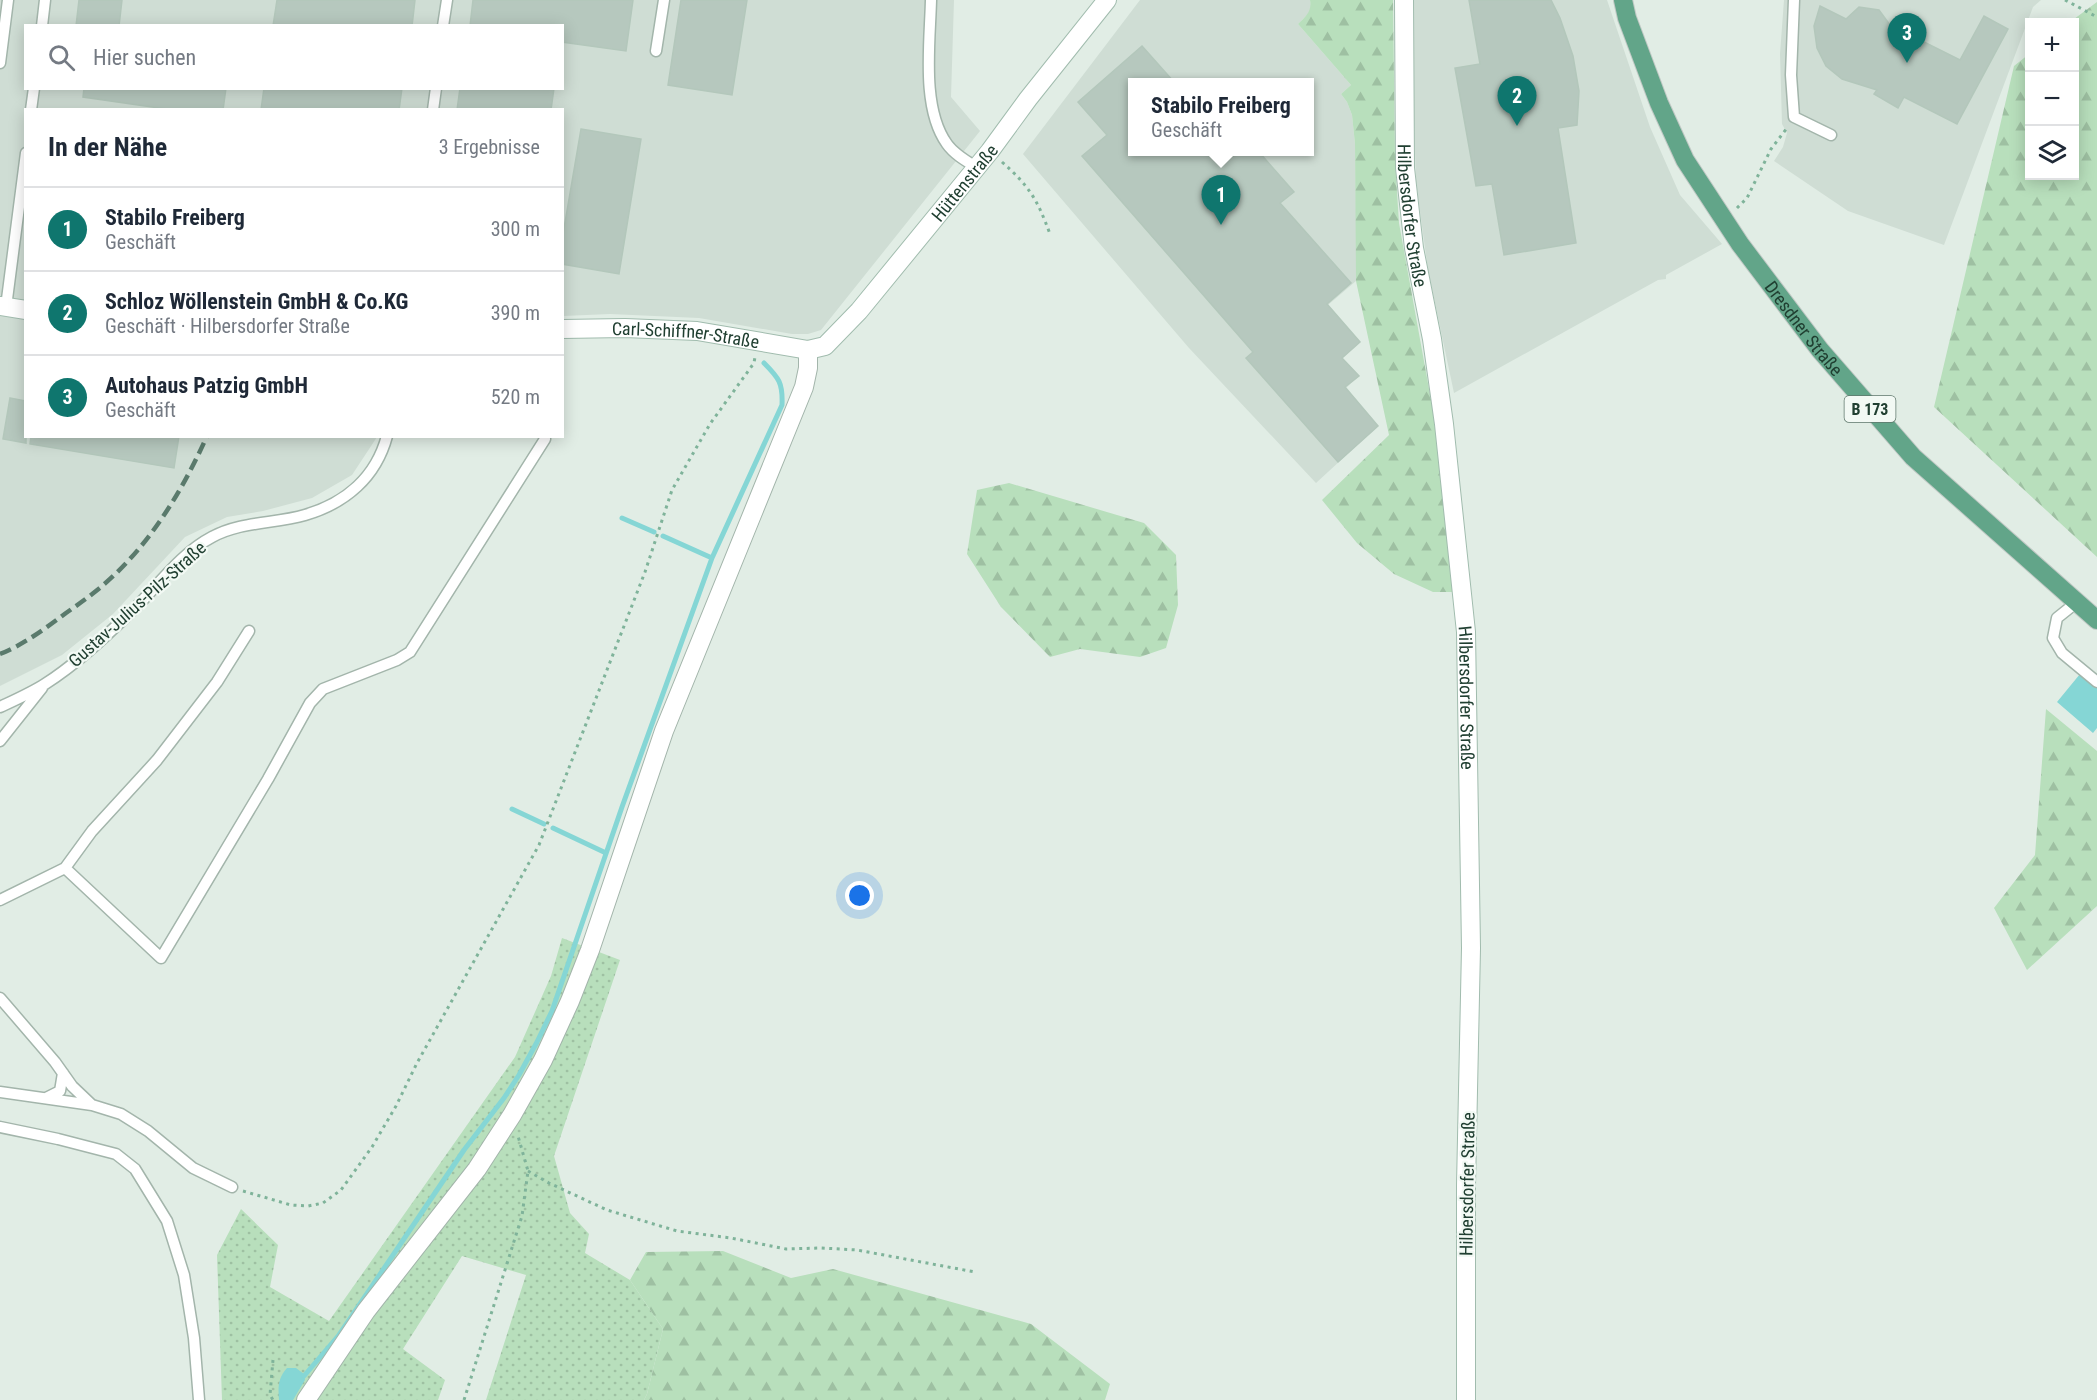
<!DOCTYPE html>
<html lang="de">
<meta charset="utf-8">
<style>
:root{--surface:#fff;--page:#f6f6f7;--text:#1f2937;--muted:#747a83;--line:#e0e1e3;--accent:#0f766e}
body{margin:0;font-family:"Roboto Condensed",sans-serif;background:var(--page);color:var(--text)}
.controls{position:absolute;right:18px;top:18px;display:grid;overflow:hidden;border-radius:0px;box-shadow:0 3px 15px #0003}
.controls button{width:54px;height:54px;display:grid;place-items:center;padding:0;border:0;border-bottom:2px solid var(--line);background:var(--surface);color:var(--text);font:30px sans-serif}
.you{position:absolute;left:860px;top:896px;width:21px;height:21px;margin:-15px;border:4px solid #fff;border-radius:50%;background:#1a73e8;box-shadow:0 0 0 9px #1a73e833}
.badge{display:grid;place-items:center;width:39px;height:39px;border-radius:50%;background:var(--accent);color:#fff;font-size:20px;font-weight:700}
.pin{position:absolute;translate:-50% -50px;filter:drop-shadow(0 2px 3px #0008)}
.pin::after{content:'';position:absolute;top:32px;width:21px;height:18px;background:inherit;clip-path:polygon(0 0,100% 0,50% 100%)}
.popup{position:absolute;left:1128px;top:78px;width:186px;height:78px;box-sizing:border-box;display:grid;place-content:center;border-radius:0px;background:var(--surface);filter:drop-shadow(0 2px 4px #0005);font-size:20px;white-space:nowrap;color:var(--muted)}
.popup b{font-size:22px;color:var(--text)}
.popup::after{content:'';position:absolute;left:50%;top:100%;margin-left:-12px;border:12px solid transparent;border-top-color:var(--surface)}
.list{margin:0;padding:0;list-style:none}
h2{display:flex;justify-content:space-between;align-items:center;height:78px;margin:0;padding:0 24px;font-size:26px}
h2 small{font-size:20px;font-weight:400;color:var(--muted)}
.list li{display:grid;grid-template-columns:39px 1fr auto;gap:18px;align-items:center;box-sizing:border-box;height:84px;padding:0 24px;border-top:2px solid var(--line)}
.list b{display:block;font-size:22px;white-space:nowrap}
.list p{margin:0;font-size:20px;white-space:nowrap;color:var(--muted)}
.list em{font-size:20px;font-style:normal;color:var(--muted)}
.icon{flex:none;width:33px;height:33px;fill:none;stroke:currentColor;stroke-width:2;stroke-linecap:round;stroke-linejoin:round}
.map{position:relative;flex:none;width:2097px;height:1400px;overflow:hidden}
.search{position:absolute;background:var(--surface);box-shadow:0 3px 15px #0003;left:24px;top:24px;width:540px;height:66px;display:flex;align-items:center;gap:15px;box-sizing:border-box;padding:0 21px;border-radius:0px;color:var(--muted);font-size:22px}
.panel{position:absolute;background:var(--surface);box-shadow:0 3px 15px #0003;left:24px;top:108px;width:540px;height:330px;border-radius:0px}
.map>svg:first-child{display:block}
</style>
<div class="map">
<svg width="2097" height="1400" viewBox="0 0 2097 1400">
<defs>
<pattern id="grass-dots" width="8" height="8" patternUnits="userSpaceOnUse" patternTransform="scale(1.5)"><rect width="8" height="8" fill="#b8dfbc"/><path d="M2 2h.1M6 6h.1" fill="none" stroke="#9ec0a2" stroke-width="1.8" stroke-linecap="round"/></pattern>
<pattern id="forest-firs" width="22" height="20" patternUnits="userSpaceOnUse" patternTransform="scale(1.5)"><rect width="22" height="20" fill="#b8dfbc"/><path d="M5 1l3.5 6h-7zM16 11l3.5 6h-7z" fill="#9ec0a2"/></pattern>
</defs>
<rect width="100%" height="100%" fill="#e1ede5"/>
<path fill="#cfddd4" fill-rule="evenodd" d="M0 0H954L951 97 980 131 821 330 808 334H792L699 318 610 314 563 316 562 110H26V436L377 437 352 475 312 498 263 511 227 517 185 537 113 614 62 655 0 686ZM26 26H562V88H26Z
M1140 0H1310L1311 7 1309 13 1298 24 1351 85 1341 94 1347 102 1352 115 1355 144 1357 276 1356 281 1328 305 1360 342 1342 358 1359 376 1346 388 1378 426 1316 483 1189 348 1023 154ZM1132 82H1310V152H1132Z
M1410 0H1607L1650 127 1680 195 1722 244 1666 275V279L1658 280 1454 393 1428 270 1416 182Z
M1784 0H2041L2033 7 1944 245 1848 211 1774 161 1783 147 1787 133 1782 124 1780 54Z"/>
<path fill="url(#grass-dots)" d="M562 938 620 960 554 1156 570 1213 589 1234 585 1253 630 1280 663 1329 647 1394 644 1400H486L526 1275 462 1256 403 1349 445 1380 438 1400H222L217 1255 241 1209 278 1245 270 1287 329 1321 515 1057 551 976Z"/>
<path fill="url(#forest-firs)" d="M1310 0H1393L1395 161 1399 223 1433 411 1454 592H1433L1394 574 1357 543 1322 500 1389 435 1356 281 1355 144 1352 115 1347 102 1341 94 1351 85 1298 24C1306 16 1312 12 1310 0Z
M2097 2V557L1934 407 2014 66 2029 54 2030 176H2074V22H2070Z
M1009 483 1144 523 1176 555 1178 605 1166 648 1140 657 1080 649 1050 657 1001 607 967 554 977 490Z
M2046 709 2097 751V906L2027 970 1994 908 2035 855Z
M723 1251 791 1278 833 1269 1031 1324 1110 1384 1105 1400H644L647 1394 663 1329 630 1280 646 1252Z"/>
<path fill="#85d6d5" d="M2080 674 2097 688V728L2093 733 2057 702Z
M287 1368H296L304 1374 305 1380 293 1400H279C278 1387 278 1378 287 1368Z"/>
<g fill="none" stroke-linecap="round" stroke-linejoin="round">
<path stroke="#85d6d5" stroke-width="5" d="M622 518 654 532
M663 536 712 558
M512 809 544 824
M553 828 606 853
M304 1376 339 1335 464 1150 504 1098 519 1075 537 1042 552 1011 622 807 712 558 782 405C783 383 779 378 764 363"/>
</g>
<path fill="#b6c8be" stroke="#b3c7bb" stroke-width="1.5" d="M79 0H122L119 26H76Z
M277 0H415L412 26H273Z
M473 0H633L626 51 562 42V26H470Z
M681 0H747L732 95 668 85Z
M1469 0H1551L1560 18 1573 56 1579 91 1577 125 1558 128 1576 243 1504 255 1492 184 1476 186 1455 68 1480 64Z
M1820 6 1846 19 1859 7 1879 10 1890 25 1960 60 1984 16 2008 29 1957 124 1904 97 1898 108 1874 94 1877 90 1842 79 1826 66 1817 48 1814 26Z
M1142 46 1174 82H1132V152H1259L1294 192 1280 203 1351 283 1327 304 1360 342 1342 358 1359 376 1345 387 1378 426 1338 462 1246 358 1253 352 1082 156 1107 135 1078 102Z
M84 88H226L223 110H173L83 97Z
M264 88H402L399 110H261Z
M460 88H554L551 110H457Z
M581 129 641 139 619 274 562 264V240Z
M10 398 26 401V443L3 439Z
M31 436H179L174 468 30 444Z"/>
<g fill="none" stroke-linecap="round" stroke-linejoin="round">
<g stroke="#a3b5ab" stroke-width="13">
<path id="lane" d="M931 0C930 43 921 108 947 144 954 154 966 161 976 167
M1794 0 1791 75 1794 117 1831 135
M42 26 45 0
M443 26 447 0
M656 51 664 0
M0 63 8 0
M31 110 34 88
M433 110 436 88
M6 307 26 153
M2077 602 2057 618 2053 638 2062 653 2097 682
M0 707C15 700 31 693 45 684 75 665 103 639 129 614 157 588 178 555 212 537 241 521 275 524 305 515 346 503 376 477 387 436
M0 741 42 688
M65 868 92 831 157 760 217 682 249 631
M0 900 65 868 161 958 268 779 310 703 323 689 397 660 410 652 545 439
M0 998 55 1062 72 1086 92 1105 121 1114 148 1131 193 1168 232 1187
M0 1092 92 1105
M46 1098 60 1091 63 1073
M0 1127 58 1139 116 1154 135 1169 167 1221 184 1275 194 1338 199 1400"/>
</g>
<g stroke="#a3b5ab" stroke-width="20">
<path id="street" d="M306 1400 366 1311 477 1169 512 1115 543 1060 570 1001 590 950 664 731 804 387 808 368V350"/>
</g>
<g stroke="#a1bcae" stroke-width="20">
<g id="secondary">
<path id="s1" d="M1404 0 1405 168 1414 248 1432 339 1444 424 1466 632 1471 948 1466 1186V1400"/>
<path d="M0 306 26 310"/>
<path id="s2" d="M562 329 625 328 697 331 808 350 825 346 859 311 990 151 1028 99 1107 0"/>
</g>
</g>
<g stroke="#c1c9c5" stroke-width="20">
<g id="primary">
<path id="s3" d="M1623 0 1627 18 1659 103 1685 160 1740 244 1820 350 1913 457 2097 620"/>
</g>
</g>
<path stroke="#7fb39a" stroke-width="3" stroke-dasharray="3 4.5" stroke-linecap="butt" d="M2065 0 2097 17
M1002 162C1030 187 1037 199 1050 234
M1737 208 1747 198 1771 149 1787 128
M528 1171 549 1183 607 1210 677 1231 731 1238 786 1249 821 1248 857 1250 975 1272
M243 1191 291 1205 308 1206 323 1203 341 1190 372 1147 396 1106 417 1063 539 845 645 572 672 490 710 424 754 363 755 357
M273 1360 270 1395 273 1400
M464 1400 522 1216 528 1171 518 1136"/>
<use href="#lane" stroke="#fff" stroke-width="10"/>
<use href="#street" stroke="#fff" stroke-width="18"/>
<use href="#secondary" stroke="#fff" stroke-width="18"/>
<use href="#primary" stroke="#62a589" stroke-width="18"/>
<path stroke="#5a7a6c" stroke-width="4.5" stroke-dasharray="12 6" stroke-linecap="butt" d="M0 654C23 645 46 628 66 613 76 606 86 599 96 591 146 551 181 494 207 436"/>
</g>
<g text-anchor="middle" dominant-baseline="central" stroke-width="4.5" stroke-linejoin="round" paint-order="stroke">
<rect fill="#f2f9f4" stroke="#5f776c" stroke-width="1.5" x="1844.5" y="396" width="51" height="26" rx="4.5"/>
<g font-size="16" font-weight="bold" fill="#203f31">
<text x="1870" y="409">B 173</text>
</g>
<g font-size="18" fill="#203f31" stroke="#f2f9f4">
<text stroke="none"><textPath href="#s2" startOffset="480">Hüttenstraße</textPath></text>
<text stroke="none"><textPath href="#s1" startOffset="216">Hilbersdorfer Straße</textPath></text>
<text stroke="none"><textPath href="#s3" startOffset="378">Dresdner Straße</textPath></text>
<text stroke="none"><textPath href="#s2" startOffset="124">Carl-Schiffner-Straße</textPath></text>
<text transform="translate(137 604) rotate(-42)">Gustav-Julius-Pilz-Straße</text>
<text stroke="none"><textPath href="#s1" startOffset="702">Hilbersdorfer Straße</textPath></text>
<text transform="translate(1467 1184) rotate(-89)">Hilbersdorfer Straße</text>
</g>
</g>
</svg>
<div class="controls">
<button>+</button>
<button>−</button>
<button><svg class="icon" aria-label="layers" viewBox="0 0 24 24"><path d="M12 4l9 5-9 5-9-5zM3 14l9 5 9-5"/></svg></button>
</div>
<div class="you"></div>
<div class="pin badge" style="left:1221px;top:225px">1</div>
<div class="popup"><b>Stabilo Freiberg</b>Geschäft</div>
<div class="pin badge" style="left:1517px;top:126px">2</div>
<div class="pin badge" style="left:1907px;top:63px">3</div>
<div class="search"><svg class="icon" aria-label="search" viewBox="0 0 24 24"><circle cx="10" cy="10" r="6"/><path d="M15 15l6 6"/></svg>Hier suchen</div>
<section class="panel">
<h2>In der Nähe<small>3 Ergebnisse</small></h2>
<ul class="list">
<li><span class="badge">1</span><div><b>Stabilo Freiberg</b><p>Geschäft</p></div><em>300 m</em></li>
<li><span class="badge">2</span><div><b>Schloz Wöllenstein GmbH &amp; Co.KG</b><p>Geschäft · Hilbersdorfer Straße</p></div><em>390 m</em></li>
<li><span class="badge">3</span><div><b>Autohaus Patzig GmbH</b><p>Geschäft</p></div><em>520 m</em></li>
</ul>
</section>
</div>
